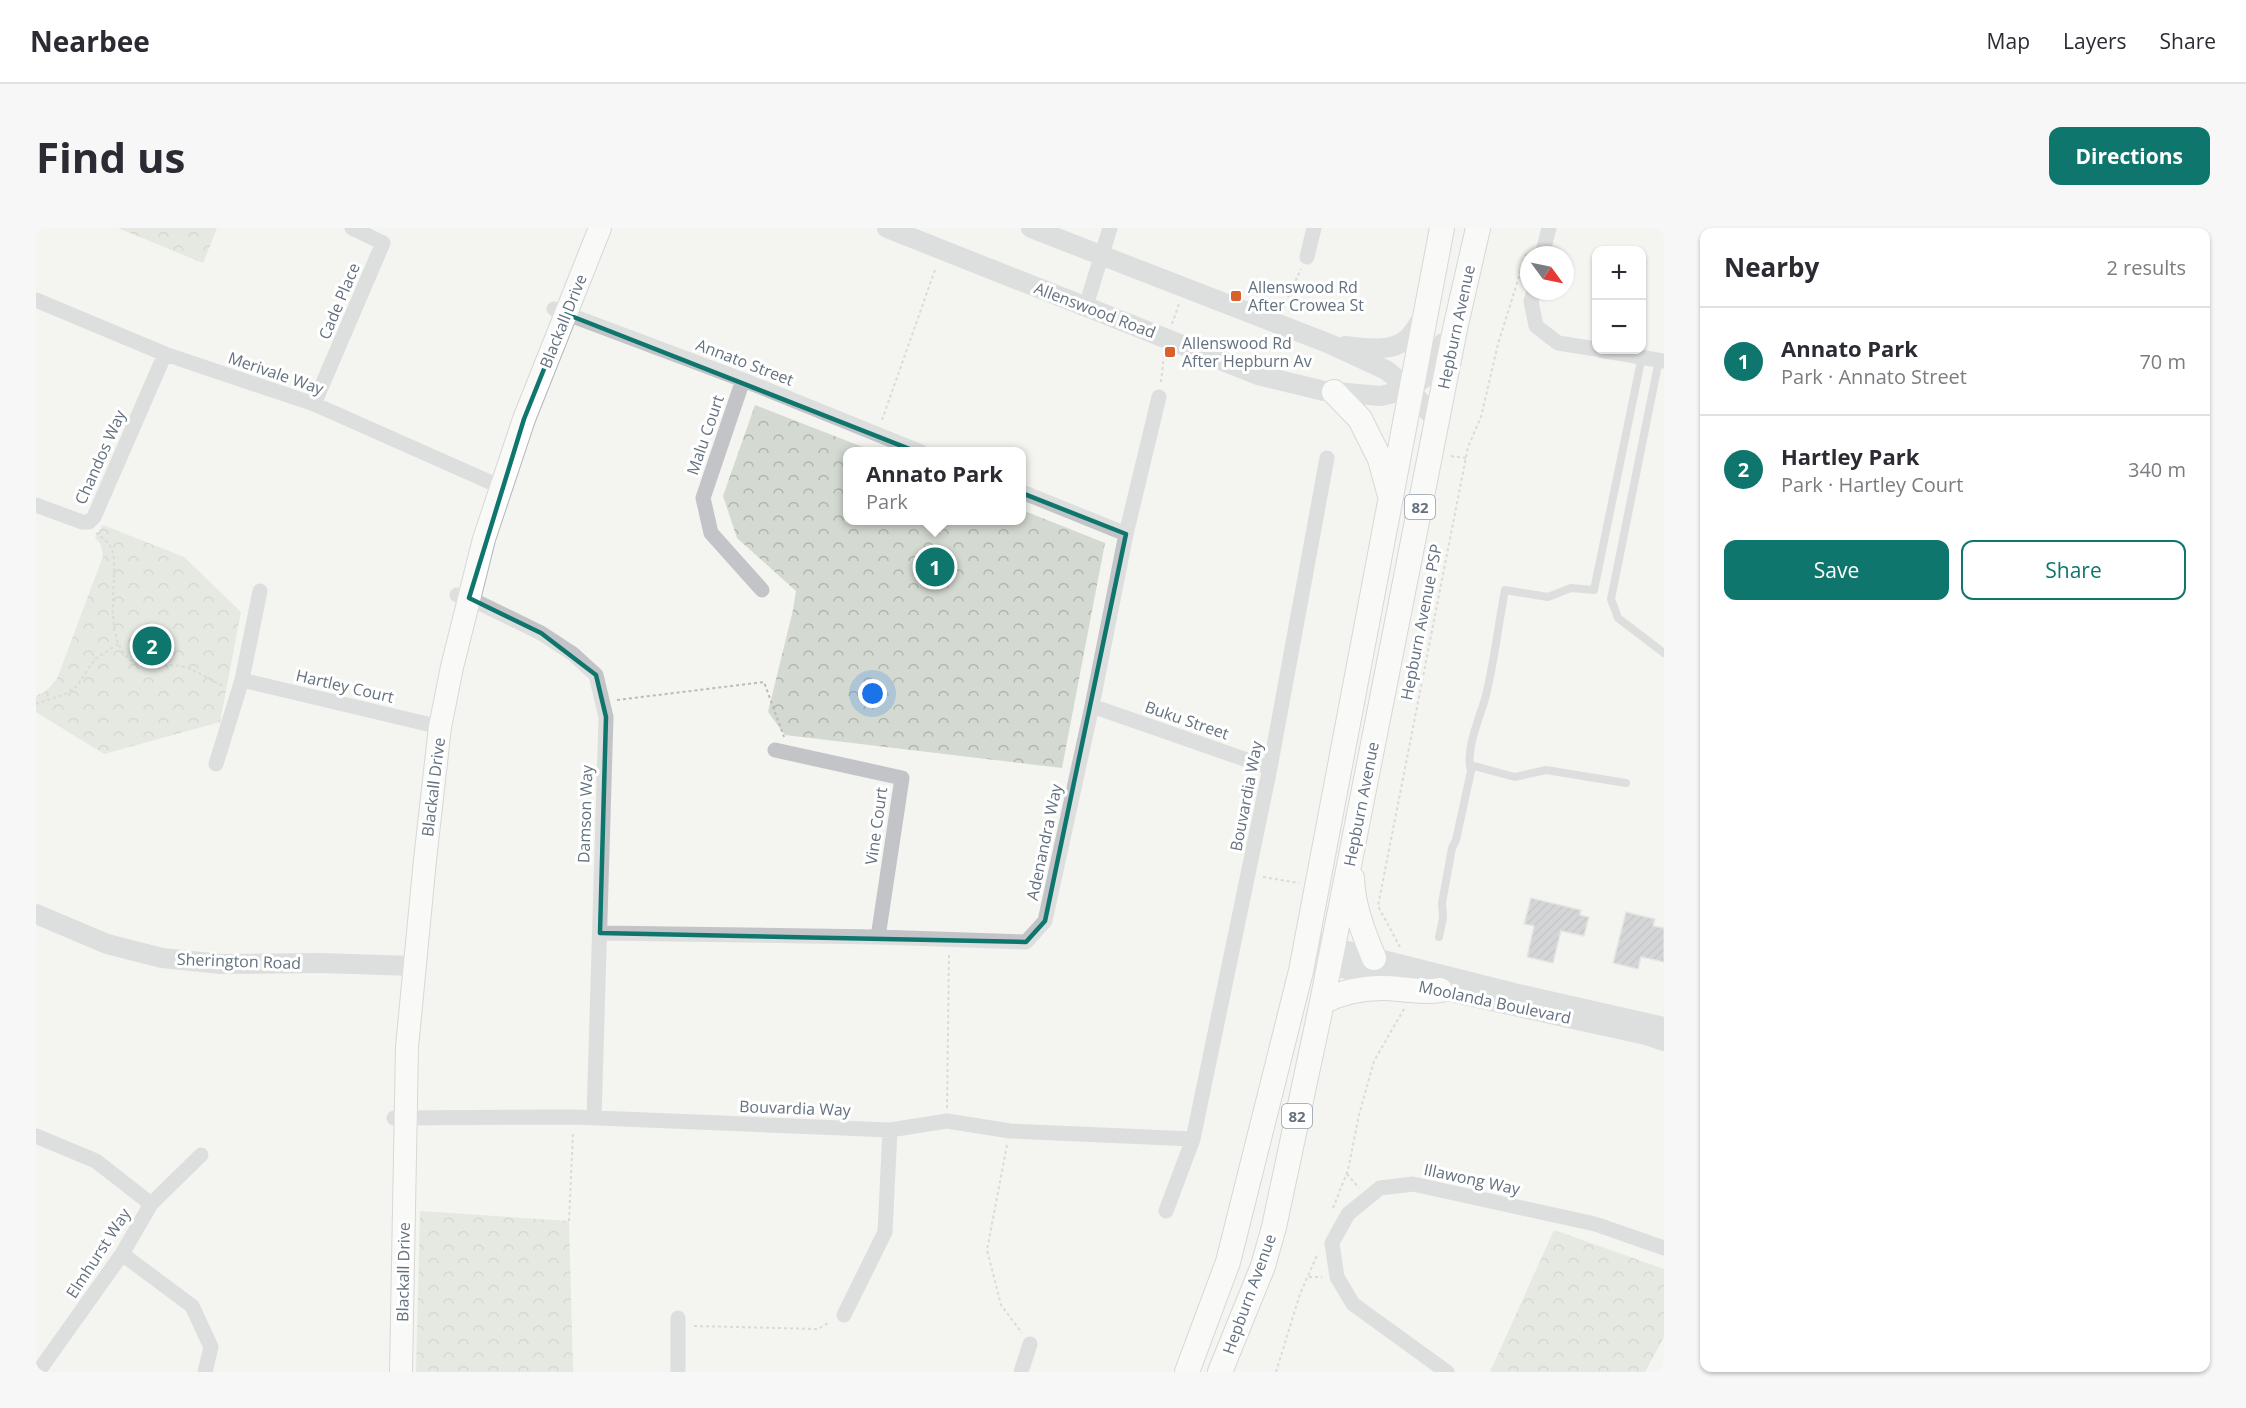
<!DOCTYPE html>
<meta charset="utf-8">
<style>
:root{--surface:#fff;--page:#f7f7f7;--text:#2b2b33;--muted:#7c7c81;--line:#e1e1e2;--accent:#0f766e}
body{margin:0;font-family:"Open Sans",sans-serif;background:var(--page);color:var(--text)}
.controls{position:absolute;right:18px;top:18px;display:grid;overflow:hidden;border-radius:12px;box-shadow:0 2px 4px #0004}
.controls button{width:54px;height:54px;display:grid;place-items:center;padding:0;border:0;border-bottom:2px solid var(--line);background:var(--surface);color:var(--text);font:30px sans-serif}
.compass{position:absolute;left:1484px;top:18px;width:54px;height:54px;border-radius:50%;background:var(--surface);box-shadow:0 2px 4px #0004;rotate:123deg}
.you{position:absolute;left:837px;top:466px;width:21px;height:21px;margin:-15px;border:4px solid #fff;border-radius:50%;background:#1a73e8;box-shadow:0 0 0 9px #1a73e833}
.badge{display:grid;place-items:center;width:39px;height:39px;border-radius:50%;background:var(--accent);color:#fff;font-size:20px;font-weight:700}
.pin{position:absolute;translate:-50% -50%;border:3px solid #fff;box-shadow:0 2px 6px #0006}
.popup{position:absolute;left:807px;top:219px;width:183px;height:78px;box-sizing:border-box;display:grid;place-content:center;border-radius:12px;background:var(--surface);filter:drop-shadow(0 2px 4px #0005);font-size:20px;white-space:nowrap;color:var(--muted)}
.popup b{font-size:22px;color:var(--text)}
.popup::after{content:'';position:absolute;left:50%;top:100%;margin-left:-12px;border:12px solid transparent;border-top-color:var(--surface)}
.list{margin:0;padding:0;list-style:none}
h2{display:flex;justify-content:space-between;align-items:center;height:78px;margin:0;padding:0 24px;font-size:26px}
h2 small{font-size:20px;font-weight:400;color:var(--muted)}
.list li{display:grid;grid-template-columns:39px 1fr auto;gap:18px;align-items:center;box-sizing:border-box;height:108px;padding:0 24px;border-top:2px solid var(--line)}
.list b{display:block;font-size:22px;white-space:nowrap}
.list p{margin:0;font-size:20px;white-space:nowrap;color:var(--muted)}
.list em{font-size:20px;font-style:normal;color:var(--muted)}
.actions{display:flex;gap:12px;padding:18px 24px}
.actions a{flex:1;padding:14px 0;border:2px solid var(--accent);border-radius:12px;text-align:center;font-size:21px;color:var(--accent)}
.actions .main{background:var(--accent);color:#fff}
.map{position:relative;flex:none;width:1628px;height:1144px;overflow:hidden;border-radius:12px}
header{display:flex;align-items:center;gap:36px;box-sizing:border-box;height:84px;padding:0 30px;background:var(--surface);border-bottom:2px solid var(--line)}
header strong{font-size:28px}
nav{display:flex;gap:33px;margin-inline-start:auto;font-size:21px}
.intro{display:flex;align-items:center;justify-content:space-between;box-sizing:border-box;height:144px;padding:0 36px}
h1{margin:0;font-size:42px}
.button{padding:15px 27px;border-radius:12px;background:var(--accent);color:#fff;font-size:21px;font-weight:700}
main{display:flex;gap:36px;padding:0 36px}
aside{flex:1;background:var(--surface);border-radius:12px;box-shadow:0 2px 4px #0004}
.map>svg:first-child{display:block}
</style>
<header>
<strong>Nearbee</strong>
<nav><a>Map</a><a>Layers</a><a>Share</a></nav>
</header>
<div class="intro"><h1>Find us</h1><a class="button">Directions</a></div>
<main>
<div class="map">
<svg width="1628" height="1144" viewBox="0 0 1628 1144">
<defs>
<pattern id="park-crowns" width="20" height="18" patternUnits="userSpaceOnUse" patternTransform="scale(1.5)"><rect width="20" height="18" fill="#d4dad1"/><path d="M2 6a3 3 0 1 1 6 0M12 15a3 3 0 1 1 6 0" fill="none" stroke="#b0b5af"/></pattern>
<pattern id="building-hatch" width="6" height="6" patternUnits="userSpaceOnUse" patternTransform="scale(1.5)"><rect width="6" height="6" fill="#aab0b6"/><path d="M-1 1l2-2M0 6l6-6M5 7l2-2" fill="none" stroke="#8e9499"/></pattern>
</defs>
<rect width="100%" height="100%" fill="#f4f4f0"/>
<path fill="url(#park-crowns)" d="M82 0H181L167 35Z
M719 177 837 223 812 224V292H986V282L1069 315 1026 540 749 507 732 484 757 382 760 363 701 310 687 268Z
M67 297 148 329 205 384 184 494 68 526 0 484V468L10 463 21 451 67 328 65 317 59 309Z
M384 983 533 993 537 1144H380Z
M1518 1002 1628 1041V1109L1609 1144H1454Z"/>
<path fill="url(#building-hatch)" stroke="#d5d5d3" stroke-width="1.5" d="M1495 670 1545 682 1544 687 1553 689 1548 708 1525 703 1517 735 1491 729 1498 698 1488 696Z
M1590 684 1619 691 1617 698 1628 700V734L1605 729 1602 741 1577 735Z"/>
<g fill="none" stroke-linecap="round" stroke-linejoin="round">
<g stroke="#b2b6ba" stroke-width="24">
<path id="secondary" d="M365 1144 371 819 389 632 404 499 416 439 448 311 488 191 564 0"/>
</g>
<g stroke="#b2b6b9" stroke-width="26">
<path id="primary" d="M1298 164 1324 191 1344 231 1353 264
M1316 650C1317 678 1327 704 1338 730
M1286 774C1310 762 1335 758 1363 761 1378 762 1389 765 1404 762
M1151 1144 1192 1034 1265 743 1406 0
M1184 1144 1227 1038 1238 999 1286 774 1419 101 1442 0"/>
</g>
<path stroke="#b9bbbd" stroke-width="2" stroke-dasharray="3 3" stroke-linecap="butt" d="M1247 80 1265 41
M1136 96 1143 76
M1125 154 1128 127
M846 192 900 39
M1415 228 1430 230
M60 305C66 309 73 315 76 322 79 330 78 341 78 349 77 375 72 413 94 432 107 443 119 438 133 437 156 437 169 450 188 458
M581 472 728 454 748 509
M0 476 29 466 41 458 59 431 82 416
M1227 649 1263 655
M1364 719 1342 678 1432 219 1445 189 1462 116 1490 26
M911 880 913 727
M971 917 951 1022 965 1077 986 1105
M1311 946 1323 960
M1297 980 1312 942 1323 887 1338 833 1368 781
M533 993 537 904
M1273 1049H1286
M658 1098 782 1101 794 1094
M1240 1144 1264 1066 1282 1025"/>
<path stroke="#c2c4c8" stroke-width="8" d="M1623 132 1575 371 1582 390 1628 425
M1434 537 1479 549 1510 542 1590 555
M1403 709 1407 690 1406 675 1416 620 1420 612 1435 543C1429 523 1443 491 1449 471 1458 436 1462 398 1469 362L1512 369 1535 360 1558 362 1606 128"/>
<path stroke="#c2c4c8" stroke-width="15" d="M1506 27 1513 0
M1271 29 1278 0
M1498 63 1495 73 1500 98 1522 115 1560 121
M0 72 129 126 278 176 465 259
M1050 78 1074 0
M518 81 707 152 885 224
M1564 122 1628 133
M707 152 667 270 675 305 726 362
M278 176 347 15 316 0
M986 264 1090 306
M0 277 46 294H53L58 289 129 126
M421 367 433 370 505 405 537 426 560 447 570 489 558 890
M206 452 404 499
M1056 478 1234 540
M739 522 866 550 842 709
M180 536 206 452 224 363
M564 705 842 709 990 714 1009 693 1056 478 1090 306 1123 169
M358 890 537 889 854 902 911 893 974 903 1157 911 1234 540 1291 230
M0 908 60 933 115 976 86 1026 2 1144
M115 976 165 927
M1130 983 1157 911
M86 1026 156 1078 175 1119 169 1144
M808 1087 849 1004 854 902
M642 1090V1144
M985 1144 994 1116
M1411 1144 1317 1076 1301 1049 1296 1015 1312 986 1344 960 1377 956 1559 996 1628 1020"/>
<path stroke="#c2c4c8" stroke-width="20" d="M851 0 1222 147 1288 163 1345 168 1374 161 1398 142 1404 130 1407 115
M995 0 1294 116 1350 142 1374 161 1401 194
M1309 118C1328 120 1355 125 1371 111 1378 105 1383 95 1388 87
M0 686 71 716 126 730 185 736 284 735 378 738
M1273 706 1301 739 1610 807 1628 813
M1265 743 1307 722 1478 765 1628 799"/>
<use href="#secondary" stroke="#fff" stroke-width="22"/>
<use href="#primary" stroke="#fff" stroke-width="24"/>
</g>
<path d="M0 0H1628V1144H0ZM530 86 1090 306 1009 693 990 714 564 705 570 489 560 447 505 405 433 370 488 191Z" fill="#f4f4f0" fill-opacity=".55" fill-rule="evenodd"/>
<path fill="none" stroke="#0f766e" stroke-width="4.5" stroke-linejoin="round" d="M530 86 1090 306 1009 693 990 714 564 705 570 489 560 447 505 405 433 370 488 191Z"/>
<g fill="#d8612c" stroke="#fff" stroke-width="2">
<rect x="1194" y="62" width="12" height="12" rx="3"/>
<rect x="1128" y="118" width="12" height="12" rx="3"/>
</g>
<g text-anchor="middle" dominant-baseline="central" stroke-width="6" stroke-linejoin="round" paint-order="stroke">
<g fill="#fff" stroke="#929ca5" stroke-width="1.5">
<rect x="1369" y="267" width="30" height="24" rx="4.5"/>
<rect x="1246" y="876" width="30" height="24" rx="4.5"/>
</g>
<g font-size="15" font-weight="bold" fill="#64717f">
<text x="1384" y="279">82</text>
<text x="1261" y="888">82</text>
</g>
<g font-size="16" fill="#64717f" stroke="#fff" text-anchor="start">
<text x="1212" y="59">Allenswood Rd<tspan x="1212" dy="18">After Crowea St</tspan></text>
<text x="1146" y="115">Allenswood Rd<tspan x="1146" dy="18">After Hepburn Av</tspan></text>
</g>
<g font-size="16" fill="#64717f" stroke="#fff">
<text transform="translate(303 73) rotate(-67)">Cade Place</text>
<text transform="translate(1059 82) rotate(21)">Allenswood Road</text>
<text transform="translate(527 93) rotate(-68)">Blackall Drive</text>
<text transform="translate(1420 99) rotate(-78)">Hepburn Avenue</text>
<text transform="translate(709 134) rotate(21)">Annato Street</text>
<text transform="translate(240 145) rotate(19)">Merivale Way</text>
<text transform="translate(669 207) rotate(-71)">Malu Court</text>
<text transform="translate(64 229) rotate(-66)">Chandos Way</text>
<text transform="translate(1385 394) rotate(-79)">Hepburn Avenue PSP</text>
<text transform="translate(309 458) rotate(13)">Hartley Court</text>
<text transform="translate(1151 492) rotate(19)">Buku Street</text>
<text transform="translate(397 559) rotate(-83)">Blackall Drive</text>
<text transform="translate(1210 568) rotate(-79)">Bouvardia Way</text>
<text transform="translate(1325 576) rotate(-79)">Hepburn Avenue</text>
<text transform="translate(549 586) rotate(-88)">Damson Way</text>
<text transform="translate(840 598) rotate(-82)">Vine Court</text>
<text transform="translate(1008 614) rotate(-78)">Adenandra Way</text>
<text transform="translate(203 733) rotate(2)">Sherington Road</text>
<text transform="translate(1459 774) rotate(12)">Moolanda Boulevard</text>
<text transform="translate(759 880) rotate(2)">Bouvardia Way</text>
<text transform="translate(1436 951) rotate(12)">Illawong Way</text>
<text transform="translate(62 1025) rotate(-57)">Elmhurst Way</text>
<text transform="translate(367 1044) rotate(-89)">Blackall Drive</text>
<text transform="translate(1213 1066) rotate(-70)">Hepburn Avenue</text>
</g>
</g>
</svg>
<div class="controls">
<button>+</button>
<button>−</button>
</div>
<svg class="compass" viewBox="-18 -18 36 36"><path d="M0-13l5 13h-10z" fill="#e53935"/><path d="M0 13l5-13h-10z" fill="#7c7c81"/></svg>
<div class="you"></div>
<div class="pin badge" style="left:899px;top:339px">1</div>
<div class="popup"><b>Annato Park</b>Park</div>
<div class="pin badge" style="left:116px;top:418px">2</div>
</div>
<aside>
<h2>Nearby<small>2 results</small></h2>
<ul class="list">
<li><span class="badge">1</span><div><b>Annato Park</b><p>Park · Annato Street</p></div><em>70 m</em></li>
<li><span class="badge">2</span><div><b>Hartley Park</b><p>Park · Hartley Court</p></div><em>340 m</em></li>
</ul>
<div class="actions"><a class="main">Save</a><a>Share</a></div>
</aside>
</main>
